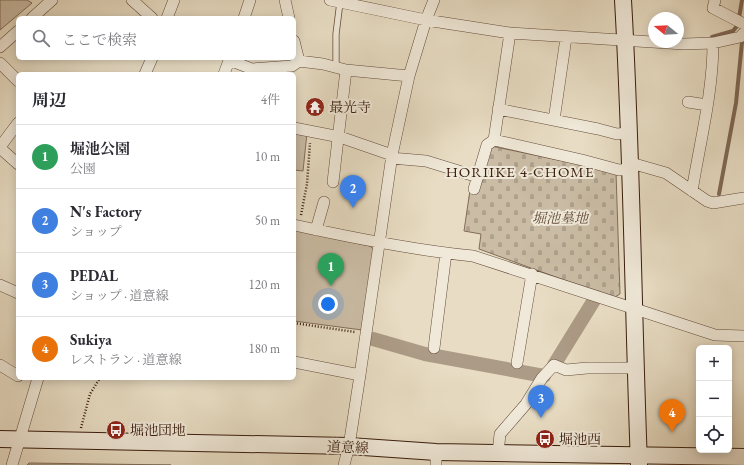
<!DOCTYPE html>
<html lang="ja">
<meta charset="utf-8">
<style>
:root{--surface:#fff;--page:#f2f2f3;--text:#2b2b33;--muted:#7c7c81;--line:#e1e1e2;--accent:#2563eb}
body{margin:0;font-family:"EB Garamond","Noto Serif JP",serif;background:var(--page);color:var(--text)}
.controls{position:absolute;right:12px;bottom:12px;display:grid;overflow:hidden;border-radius:6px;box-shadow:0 2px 10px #0003}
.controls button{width:36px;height:36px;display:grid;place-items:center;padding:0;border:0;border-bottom:1px solid var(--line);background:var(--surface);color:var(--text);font:20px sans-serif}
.compass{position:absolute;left:648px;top:12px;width:36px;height:36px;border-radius:50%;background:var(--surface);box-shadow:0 2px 10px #0003;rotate:288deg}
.you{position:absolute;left:328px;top:304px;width:14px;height:14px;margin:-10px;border:3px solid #fff;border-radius:50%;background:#1a73e8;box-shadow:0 0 0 6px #1a73e833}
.badge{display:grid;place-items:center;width:26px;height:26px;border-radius:50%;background:var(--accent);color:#fff;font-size:13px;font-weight:700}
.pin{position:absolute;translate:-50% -33px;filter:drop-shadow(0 1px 2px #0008)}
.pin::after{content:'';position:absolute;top:21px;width:14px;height:12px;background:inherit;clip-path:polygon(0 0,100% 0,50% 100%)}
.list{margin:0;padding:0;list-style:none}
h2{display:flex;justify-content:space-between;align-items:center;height:52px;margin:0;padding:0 16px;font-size:17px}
h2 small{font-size:13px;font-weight:400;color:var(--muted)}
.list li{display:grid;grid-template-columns:26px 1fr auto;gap:12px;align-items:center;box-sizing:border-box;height:64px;padding:0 16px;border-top:1px solid var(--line)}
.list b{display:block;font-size:15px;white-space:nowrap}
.list p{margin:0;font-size:13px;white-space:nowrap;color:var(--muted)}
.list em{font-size:13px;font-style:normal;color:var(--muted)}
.icon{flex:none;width:22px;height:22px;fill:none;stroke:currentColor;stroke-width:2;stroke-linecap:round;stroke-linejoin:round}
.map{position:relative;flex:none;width:744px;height:465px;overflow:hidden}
.search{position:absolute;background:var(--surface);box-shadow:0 2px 10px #0003;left:16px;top:16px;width:280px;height:44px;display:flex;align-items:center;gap:10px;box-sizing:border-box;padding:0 14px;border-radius:6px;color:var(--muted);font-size:15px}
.panel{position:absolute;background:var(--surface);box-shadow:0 2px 10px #0003;left:16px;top:72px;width:280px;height:308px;border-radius:6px}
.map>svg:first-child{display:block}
</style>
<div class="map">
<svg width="744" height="465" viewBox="0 0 744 465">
<defs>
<pattern id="cemetery-stones" width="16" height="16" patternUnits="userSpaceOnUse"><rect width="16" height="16" fill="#cabca5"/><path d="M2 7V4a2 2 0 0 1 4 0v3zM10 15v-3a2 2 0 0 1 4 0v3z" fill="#aea18d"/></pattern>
</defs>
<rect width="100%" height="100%" fill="#e8ddc4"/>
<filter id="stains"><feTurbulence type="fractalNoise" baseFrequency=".005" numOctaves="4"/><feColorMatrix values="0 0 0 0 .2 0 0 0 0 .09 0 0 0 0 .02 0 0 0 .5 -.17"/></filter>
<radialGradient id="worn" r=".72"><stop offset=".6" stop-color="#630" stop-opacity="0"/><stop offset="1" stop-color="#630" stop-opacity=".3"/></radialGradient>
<path fill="url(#cemetery-stones)" stroke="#826c59" d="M491 146 616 172 620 294 613 298 479 249 481 234 464 231 470 190Z"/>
<path fill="#cabca5" stroke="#826c59" d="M0 0H27L32 3 0 30Z
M294 131 307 133 303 171 294 170Z
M294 230 370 246 374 250 362 330 294 321Z
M29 463 171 465H27Z"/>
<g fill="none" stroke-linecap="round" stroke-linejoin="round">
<path stroke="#7e6856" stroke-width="4" d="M739 18 742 0
M712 37 733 31 737 26
M719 194 736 103 742 42"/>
<path stroke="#ac9b86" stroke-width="14" d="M373 339 425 354 544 376
M554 365 596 297"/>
<g stroke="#654c3b" stroke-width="7">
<path id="lane" d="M336 68V34L340 2"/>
</g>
<g stroke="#654c3b" stroke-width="12">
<path id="street" d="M132 0 152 18
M285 0 289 18
M330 0 426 20 510 33 684 44 713 43
M715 0 713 8 744 24
M32 18 52 0
M167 18 174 0
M244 18 250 0
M294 41 299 61
M0 47 18 31
M229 60 252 69 292 66 299 61 323 64 346 70 409 76
M0 63 18 81
M145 74 152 58
M224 74 230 58
M688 102 707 105
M498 109 598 129 617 134 629 133
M554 120 566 38
M294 128 340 137 392 155
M494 140 510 33
M0 147 18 123
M0 148 18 164
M391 158 426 161 478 177
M631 163 666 173 707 201 713 203 744 198
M333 182 346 70
M474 189 487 145 494 140 582 160 619 170 632 169
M692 191C700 142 713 92 713 43L740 37 744 33
M294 225C353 238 413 250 473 256L715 335 744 336
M316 230 324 202
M0 285 18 293
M434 348 446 253
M294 362 360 375 349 446 344 465
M517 363 532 274
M0 365 18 376
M360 375 392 155 409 76 426 20 434 0
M436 452V465
M498 453 500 434 526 404 542 378 554 365 566 370 587 368H635
M12 465 38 378"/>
</g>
<g stroke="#391c0d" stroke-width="18">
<path id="secondary" d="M623 0C632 155 633 309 639 464
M0 439 349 446 436 452 744 457"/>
</g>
<path stroke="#391c0d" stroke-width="2.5" stroke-dasharray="1 2" stroke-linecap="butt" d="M301 215 307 184 310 143
M294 323 355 332
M81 428 90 394 100 378"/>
<use href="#lane" stroke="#f0e9d9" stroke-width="5.5"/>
<use href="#street" stroke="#f0e9d9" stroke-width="11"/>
<use href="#secondary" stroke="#f0e9d9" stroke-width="16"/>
</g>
<defs>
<g id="temple-disc" transform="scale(1)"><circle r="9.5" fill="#8f2418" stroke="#f0e9d9"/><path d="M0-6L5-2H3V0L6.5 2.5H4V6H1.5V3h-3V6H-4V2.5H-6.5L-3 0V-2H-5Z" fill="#fff"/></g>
<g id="bus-disc" transform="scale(1)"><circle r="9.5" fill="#8f2418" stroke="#f0e9d9"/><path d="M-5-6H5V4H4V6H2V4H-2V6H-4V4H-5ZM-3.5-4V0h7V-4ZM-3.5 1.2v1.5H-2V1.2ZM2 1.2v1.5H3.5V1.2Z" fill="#fff"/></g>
</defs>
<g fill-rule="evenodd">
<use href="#temple-disc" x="315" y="107"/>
<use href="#bus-disc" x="116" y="430"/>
<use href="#bus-disc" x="545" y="439"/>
</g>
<g text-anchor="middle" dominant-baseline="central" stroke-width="4" stroke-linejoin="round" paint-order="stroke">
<g font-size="14" fill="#391c0d" stroke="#f0e9d9" text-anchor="start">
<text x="329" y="107">最光寺</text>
<text x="130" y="430">堀池団地</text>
<text x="559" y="439">堀池西</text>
</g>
<g font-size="14" font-style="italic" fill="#644c3b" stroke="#f0e9d9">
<text x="560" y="218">堀池墓地</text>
</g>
<g font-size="14" fill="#391c0d" stroke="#f0e9d9">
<text transform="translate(348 447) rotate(2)">道意線</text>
</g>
<g font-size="15" letter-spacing="1" fill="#391c0d" stroke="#f0e9d9">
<text x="520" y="171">HORIIKE 4-CHOME</text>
</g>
</g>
<rect width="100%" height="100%" filter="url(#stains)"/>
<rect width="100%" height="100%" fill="url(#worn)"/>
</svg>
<div class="controls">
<button>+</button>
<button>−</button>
<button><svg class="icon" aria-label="locate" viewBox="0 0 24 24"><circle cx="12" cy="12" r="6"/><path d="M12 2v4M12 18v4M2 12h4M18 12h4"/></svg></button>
</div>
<svg class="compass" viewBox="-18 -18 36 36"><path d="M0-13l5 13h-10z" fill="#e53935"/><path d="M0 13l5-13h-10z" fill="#7c7c81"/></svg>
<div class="you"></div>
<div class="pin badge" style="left:331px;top:286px;background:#2e9e5b">1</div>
<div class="pin badge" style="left:353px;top:208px;background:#3f7fe0">2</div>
<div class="pin badge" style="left:541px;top:418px;background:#3f7fe0">3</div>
<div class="pin badge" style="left:672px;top:432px;background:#e8710a">4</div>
<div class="search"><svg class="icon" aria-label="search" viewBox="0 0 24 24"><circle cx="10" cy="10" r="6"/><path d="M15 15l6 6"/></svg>ここで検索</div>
<section class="panel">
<h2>周辺<small>4件</small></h2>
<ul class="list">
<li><span class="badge" style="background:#2e9e5b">1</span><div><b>堀池公園</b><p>公園</p></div><em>10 m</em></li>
<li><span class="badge" style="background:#3f7fe0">2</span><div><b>N's Factory</b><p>ショップ</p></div><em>50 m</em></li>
<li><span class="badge" style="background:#3f7fe0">3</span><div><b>PEDAL</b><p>ショップ · 道意線</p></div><em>120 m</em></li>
<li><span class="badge" style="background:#e8710a">4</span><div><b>Sukiya</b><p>レストラン · 道意線</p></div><em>180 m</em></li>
</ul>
</section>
</div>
